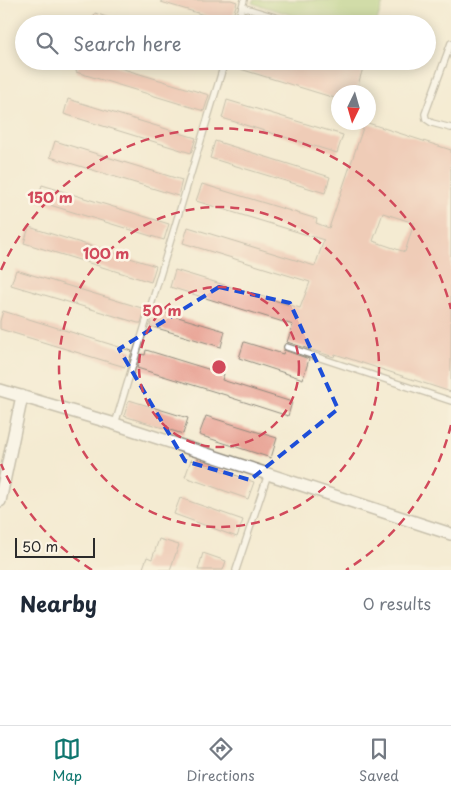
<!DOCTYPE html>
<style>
:root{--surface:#fff;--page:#f2f2f3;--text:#1f2937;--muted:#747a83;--line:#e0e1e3;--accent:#0f766e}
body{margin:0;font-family:"Playpen Sans",sans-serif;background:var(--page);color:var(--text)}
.compass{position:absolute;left:331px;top:85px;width:45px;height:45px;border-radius:50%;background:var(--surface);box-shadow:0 2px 12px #0003;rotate:185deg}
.scale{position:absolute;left:15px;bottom:12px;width:80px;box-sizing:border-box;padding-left:5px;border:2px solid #2b2b2b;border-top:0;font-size:14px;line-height:18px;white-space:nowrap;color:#2b2b2b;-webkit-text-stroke:4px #fcf5e5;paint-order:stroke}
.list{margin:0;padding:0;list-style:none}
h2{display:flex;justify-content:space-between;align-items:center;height:65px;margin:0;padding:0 20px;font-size:21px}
h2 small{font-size:16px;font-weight:400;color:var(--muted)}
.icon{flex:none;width:28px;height:28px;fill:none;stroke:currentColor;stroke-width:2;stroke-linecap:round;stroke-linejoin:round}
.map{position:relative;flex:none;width:451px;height:570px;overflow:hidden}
.search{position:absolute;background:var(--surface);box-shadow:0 2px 12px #0003;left:15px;right:15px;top:15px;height:55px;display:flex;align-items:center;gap:12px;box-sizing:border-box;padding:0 18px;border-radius:28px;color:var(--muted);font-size:19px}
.sheet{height:155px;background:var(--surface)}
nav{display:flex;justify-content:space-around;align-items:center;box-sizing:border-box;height:70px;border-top:1px solid var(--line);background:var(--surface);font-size:14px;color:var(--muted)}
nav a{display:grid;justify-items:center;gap:2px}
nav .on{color:var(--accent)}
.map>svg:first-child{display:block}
</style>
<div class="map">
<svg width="451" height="570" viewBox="0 0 451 570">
<rect width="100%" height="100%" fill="#fcf5e5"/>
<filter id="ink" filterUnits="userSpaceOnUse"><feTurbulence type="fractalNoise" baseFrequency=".02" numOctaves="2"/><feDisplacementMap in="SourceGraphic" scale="10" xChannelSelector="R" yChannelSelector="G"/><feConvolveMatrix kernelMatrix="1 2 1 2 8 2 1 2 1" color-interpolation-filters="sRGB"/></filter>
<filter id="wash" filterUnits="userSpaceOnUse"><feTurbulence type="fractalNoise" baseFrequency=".0096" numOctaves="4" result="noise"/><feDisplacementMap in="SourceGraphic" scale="20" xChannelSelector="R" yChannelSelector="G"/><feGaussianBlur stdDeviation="1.12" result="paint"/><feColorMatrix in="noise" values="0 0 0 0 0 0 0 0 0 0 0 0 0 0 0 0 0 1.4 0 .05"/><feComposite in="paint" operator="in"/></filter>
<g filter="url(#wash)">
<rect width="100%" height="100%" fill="#f4ebd2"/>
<path fill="#a6cb75" stroke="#687b50" d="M253 0H384L376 24H322L252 3Z"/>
<g id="blocks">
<path fill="#e9a698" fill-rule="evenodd" d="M161 0H231L237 2 231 23 161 2Z
M95 13 121 22V24H91Z
M80 61H97L209 95 204 111 76 72Z
M239 61H290L307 66V61H365L356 92H338V99L237 68Z
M68 99 196 138 191 153 64 114Z
M227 100 343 135 337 153 222 118Z
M365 122 451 150V392L335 354 334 357 287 342 293 325 170 287 175 270 300 308 310 282 183 243 188 227 315 266 324 240 196 201 202 184 317 219 316 223 329 228ZM383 213 414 223 405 252 373 241Z
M55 141 182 180 178 196 50 157Z
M215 141 330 177 325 193 210 158Z
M42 185 169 224 164 240 37 201Z
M29 227 156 266 151 282 24 243Z
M16 270 145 309 141 323H138L11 285Z
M3 311 132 351 128 365 126 364 125 367 0 329V321Z
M158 311 225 331 221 347 150 326 154 312 158 313Z
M244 342 283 354 284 350 309 359 303 379 239 358Z
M146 350 224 374 222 380 292 402 288 416 229 397V396L137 368 141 354 145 355Z
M129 400 188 418 183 434 124 416Z
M206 416 277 438 271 458 199 435Z
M191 460 254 482 248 499 185 477Z
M180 498 243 520 237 537 174 514Z
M159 539 179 545 170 570H148L143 568 147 557 152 559Z
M203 553 226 561 223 570H198Z"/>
</g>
</g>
<g filter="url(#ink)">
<use href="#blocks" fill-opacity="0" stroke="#908b7e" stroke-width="1"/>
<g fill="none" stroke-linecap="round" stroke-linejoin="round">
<g stroke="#908b7e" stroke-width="8">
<path id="lane" d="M242 7 298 24
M237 24 244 0
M451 43 425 114 426 119 432 123 451 128
M287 347 451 401
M115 424 225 61
M236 570 268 474"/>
</g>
<g stroke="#908b7e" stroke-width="14">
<path id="street" d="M0 390 115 424 451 534
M0 501 22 396"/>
</g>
<use href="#lane" stroke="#fff" stroke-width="5.5"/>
<use href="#street" stroke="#fff" stroke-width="11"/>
</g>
</g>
<path d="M0 0H451V570H0ZM219 287 290 303 338 409 250 480 185 461 119 349Z" fill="#f4ebd2" fill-opacity=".55" fill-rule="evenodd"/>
<path fill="none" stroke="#1d4ed8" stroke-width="4" stroke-dasharray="10 6" stroke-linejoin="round" d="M219 287 290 303 338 409 250 480 185 461 119 349Z"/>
<g fill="none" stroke="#d1495b" stroke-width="2.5" stroke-dasharray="9 6">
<circle cx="219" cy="367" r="80"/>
<circle cx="219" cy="367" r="160"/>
<path d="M451 425A239 239 0 0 1 346 570M92 570A239 239 0 0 1 1 464M1 270A239 239 0 0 1 451 309"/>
</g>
<circle cx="219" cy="367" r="8" fill="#d1495b" stroke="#fcf5e5" stroke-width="2.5"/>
<g font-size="15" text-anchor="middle" font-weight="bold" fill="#d1495b" stroke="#fcf5e5" stroke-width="5" stroke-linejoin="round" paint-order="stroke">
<text x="50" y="203">150 m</text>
<text x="106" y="259">100 m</text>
<text x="162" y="316">50 m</text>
</g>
</svg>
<svg class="compass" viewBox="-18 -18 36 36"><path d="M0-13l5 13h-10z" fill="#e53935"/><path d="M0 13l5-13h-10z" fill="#747a83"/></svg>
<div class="scale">50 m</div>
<div class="search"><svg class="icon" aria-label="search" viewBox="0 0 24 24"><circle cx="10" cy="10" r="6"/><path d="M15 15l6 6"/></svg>Search here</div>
</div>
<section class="sheet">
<h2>Nearby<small>0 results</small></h2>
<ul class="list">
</ul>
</section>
<nav>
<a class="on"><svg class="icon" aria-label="map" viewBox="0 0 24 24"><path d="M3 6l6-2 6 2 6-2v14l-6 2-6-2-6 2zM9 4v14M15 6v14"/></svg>Map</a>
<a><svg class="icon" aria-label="directions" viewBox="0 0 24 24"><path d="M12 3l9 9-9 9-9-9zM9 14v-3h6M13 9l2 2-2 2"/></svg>Directions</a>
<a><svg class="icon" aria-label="saved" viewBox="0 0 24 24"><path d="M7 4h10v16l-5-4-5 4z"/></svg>Saved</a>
</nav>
